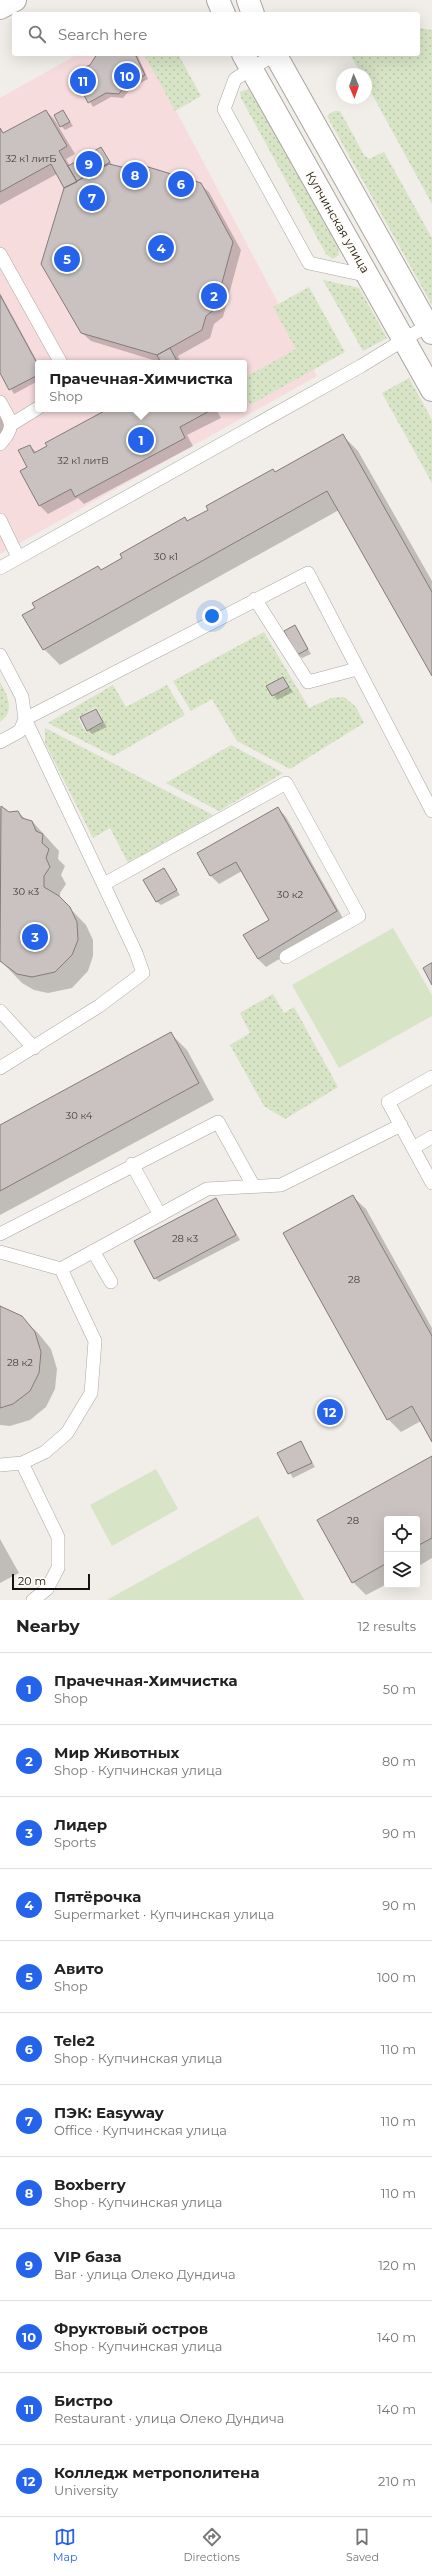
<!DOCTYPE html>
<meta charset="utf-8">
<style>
:root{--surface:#fff;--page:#f2f2f2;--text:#222;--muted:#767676;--line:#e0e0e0;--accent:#2563eb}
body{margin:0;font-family:Montserrat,sans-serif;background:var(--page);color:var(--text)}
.controls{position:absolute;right:12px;bottom:12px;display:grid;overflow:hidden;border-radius:4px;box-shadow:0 4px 16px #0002}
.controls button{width:36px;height:36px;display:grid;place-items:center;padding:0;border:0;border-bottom:1px solid var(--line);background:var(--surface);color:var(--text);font:20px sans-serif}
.compass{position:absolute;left:336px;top:68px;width:36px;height:36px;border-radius:50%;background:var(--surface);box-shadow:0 4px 16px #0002;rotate:178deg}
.scale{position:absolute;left:12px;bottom:10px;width:78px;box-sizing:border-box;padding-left:4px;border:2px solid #151311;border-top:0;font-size:11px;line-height:14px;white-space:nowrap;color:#151311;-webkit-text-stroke:3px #fefbf5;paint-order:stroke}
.you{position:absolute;left:212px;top:616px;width:14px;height:14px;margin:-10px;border:3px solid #fff;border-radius:50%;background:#1a73e8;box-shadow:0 0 0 6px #1a73e833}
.badge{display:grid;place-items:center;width:26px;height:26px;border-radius:50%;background:var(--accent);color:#fff;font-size:13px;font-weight:700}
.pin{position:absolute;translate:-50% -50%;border:2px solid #fff;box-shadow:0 1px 4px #0006}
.popup{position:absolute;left:35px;top:360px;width:212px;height:52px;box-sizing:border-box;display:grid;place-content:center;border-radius:4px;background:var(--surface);filter:drop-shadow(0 1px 3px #0005);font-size:13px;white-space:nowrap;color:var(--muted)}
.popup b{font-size:15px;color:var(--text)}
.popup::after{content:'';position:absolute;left:50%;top:100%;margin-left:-8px;border:8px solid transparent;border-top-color:var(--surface)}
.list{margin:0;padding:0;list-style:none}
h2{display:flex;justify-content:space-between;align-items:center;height:52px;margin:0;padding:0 16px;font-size:17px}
h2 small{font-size:13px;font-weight:400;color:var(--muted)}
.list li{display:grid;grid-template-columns:26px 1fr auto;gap:12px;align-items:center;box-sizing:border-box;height:72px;padding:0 16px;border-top:1px solid var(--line)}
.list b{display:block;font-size:15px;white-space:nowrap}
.list p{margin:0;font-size:13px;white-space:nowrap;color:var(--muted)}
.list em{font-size:13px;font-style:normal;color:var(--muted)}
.icon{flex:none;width:22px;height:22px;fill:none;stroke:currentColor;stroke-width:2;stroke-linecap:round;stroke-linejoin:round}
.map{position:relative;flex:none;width:432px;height:1600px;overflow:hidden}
.search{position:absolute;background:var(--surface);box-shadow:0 4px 16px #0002;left:12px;right:12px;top:12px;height:44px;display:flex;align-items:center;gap:10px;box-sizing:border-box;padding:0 14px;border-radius:4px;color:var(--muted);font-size:15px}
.sheet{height:916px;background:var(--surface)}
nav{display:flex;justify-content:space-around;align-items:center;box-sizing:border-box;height:56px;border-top:1px solid var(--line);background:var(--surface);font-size:11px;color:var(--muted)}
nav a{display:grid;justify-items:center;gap:2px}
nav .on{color:var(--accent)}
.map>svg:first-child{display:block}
</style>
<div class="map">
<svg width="432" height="1600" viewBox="0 0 432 1600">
<defs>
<pattern id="grass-dots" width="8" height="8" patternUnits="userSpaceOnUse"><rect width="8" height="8" fill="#d7e4c5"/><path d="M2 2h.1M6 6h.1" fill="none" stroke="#b8c3a8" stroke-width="1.8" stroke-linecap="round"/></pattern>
</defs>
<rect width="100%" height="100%" fill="#f1ede8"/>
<path fill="#f7dcde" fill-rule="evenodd" d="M78 54H146L317 376 0 554V98ZM38 363H244V409H38Z"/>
<path fill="url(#grass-dots)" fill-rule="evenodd" d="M418 28 432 30V204L366 83V74H361L350 54H418Z
M144 54H178L201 96 175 111Z
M248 89 252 93 338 247 339 255 333 259 326 254 241 98 240 92Z
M334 111H340L364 155 369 159 384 152 432 238V305L327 116Z
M323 280 359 288 387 338 363 351Z
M309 287 345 352 250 405 244 393V378L296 349 273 307Z
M409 378 432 420V483L382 393Z
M264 632 309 708 331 698 344 697 356 707 364 723 290 769 237 741 212 699 191 711 173 681Z
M0 682C7 694 16 712 0 722Z
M113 685 126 707 167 685 185 715 113 756 48 723ZM96 707 104 722 86 732 78 718Z
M45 728 213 815 128 863 110 828 93 838 45 743Z
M231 745 283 773 219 811 166 783Z
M273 994 284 1013 294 1007 338 1087 285 1119 264 1106 230 1045 250 1033 240 1013Z"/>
<path fill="#d7e4c5" d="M393 928 432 995V1016L339 1068 292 985Z
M156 1469 178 1509 112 1546 90 1505Z
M258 1516 304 1600H107Z"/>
<path fill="#0003" d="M99 54H137L148 79 131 88 123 98 111 97 93 107 74 74 91 66Z
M46 111 54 119 75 154 66 159 70 166 101 148 113 166 200 184 209 192 241 250 223 317 214 324 210 338 178 356 181 363H163L91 341 82 333 65 188 57 174 0 205V129L5 134Z
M63 111 73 126 65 130 61 126Z
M0 293 38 363V381L14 394 0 371Z
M110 409H216L221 418 187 435 193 446 84 504 78 498 48 514 40 506 28 467 30 446 37 453Z
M0 417 9 431 0 435Z
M342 435 358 451 432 581V674L339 510 60 665 44 649 36 608 98 567 102 571 185 518 189 522Z
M295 626 311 654 302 658 297 654Z
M283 678 293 692 277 700 268 686Z
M96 710 107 727 92 734 88 730Z
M0 807 8 813 18 812 26 820 32 821 59 851 58 859 65 866 61 875 66 884 60 893V898L86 925 93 940V956L88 971 72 988 48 993 34 990 22 983 0 960Z
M278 808 286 817 344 920 266 967 258 959 245 935 270 921 242 871 219 884 211 876 198 854Z
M164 869 180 895 161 905 156 901Z
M171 1034 187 1050 214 1100 0 1215V1126Z
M352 1196 366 1209 432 1328V1440L421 1421 401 1432 388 1419Z
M216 1199 240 1240 159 1282 155 1278Z
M0 1307 21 1317 38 1333 51 1349 57 1369 55 1389 46 1407 30 1420 10 1426 0 1425Z
M301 1442 315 1467 293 1478 278 1453Z
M432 1457V1558L417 1567V1519H387V1584L366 1595 353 1582 318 1521Z
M0 1539 19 1573 0 1583Z"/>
<path fill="#c9c2c0" stroke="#837c7b" d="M97 54H135L145 75 126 84 119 94 106 93 88 103 73 73 90 65Z
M46 110 67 146 59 151 77 182 64 188 51 164 0 192V128L3 133Z
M63 110 70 122 60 127 54 115Z
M101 147 110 162 77 181 68 166Z
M135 163 201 183 233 242 215 309 206 316 202 330 157 355 81 333 41 264 64 188 109 164 126 168Z
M0 295 38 365V375L9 390 0 373Z
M170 348 178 363H161L157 355Z
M108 409H213L180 427 185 438 75 497 71 489 39 506 20 471 27 467 18 450 30 445 34 453 47 446 45 443Z
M343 434 432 592V676L327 491 43 650 22 615 35 608 32 603 98 566 101 570 122 558 120 554 185 517 187 521 208 510 206 506 273 469 275 472Z
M295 625 308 649 297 655 284 631Z
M283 677 289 687 272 696 266 686Z
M96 709 103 722 87 731 80 717Z
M1 806 9 812 18 811 22 818 32 821 36 831 43 834 42 843 49 849 46 858 50 867 44 876V887L59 896 70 907 77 922 78 940 72 955 55 972 32 977 17 974 0 961Z
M278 807 337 911 258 959 243 935 269 920 236 862 210 876 197 853Z
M164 868 177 890 156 902 143 880Z
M431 963H432V985L423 968Z
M171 1032 199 1083 0 1191V1125Z
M353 1195 432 1336V1442L412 1406 387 1420 283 1233Z
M216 1198 236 1235 154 1279 134 1241Z
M0 1306 22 1316 35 1332 41 1352 39 1373 30 1391 13 1404 0 1408Z
M301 1441 312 1463 288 1474 277 1453Z
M432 1456V1538L417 1546V1519H387V1563L352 1583 317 1520Z"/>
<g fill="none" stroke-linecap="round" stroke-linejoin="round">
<g stroke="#a9a6a0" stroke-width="14">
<path id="lane" d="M275 54 235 79 224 109 309 263 369 276
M0 254 61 363
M0 402C10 421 17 426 0 444
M12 424 38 408
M0 520 18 557
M0 568 361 366 428 325
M255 599 308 682 357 669
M0 655 22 697 25 719 136 953 143 973 99 1006 0 1068
M0 742 20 731 25 719 308 573 432 811
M104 884 286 783 359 916 286 957
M0 1011 34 1048
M432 1077 388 1102 432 1183
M413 1148 432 1137
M132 1164 160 1215
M0 1234 218 1122 253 1185
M93 1251 111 1282
M0 1252 61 1269 95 1341 91 1393 67 1433 45 1452 22 1463 0 1465
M61 1269 207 1189 281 1185 401 1125
M22 1463 58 1537V1568L47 1589 33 1600"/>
</g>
<g stroke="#a9a6a0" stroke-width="24">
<path id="street" d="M218 0 224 14
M248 0 253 14
M243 54 432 390
M275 54 432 333"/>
</g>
<g stroke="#a9a6a0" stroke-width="24">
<path id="secondary" d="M0 8 15 0"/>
</g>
<use href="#lane" stroke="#fff" stroke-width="13"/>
<use href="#street" stroke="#fff" stroke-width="22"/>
<use href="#secondary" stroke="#fff" stroke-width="22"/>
</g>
<g text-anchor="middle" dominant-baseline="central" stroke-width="4" stroke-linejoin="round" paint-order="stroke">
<g font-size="10" fill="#423f3d">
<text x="31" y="158">32 к1 литБ</text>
<text x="83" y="460">32 к1 литВ</text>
<text x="166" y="556">30 к1</text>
<text x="26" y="891">30 к3</text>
<text x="290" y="894">30 к2</text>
<text x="79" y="1115">30 к4</text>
<text x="185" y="1238">28 к3</text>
<text x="354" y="1279">28</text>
<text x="20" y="1362">28 к2</text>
<text x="353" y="1520">28</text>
</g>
<g font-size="12" fill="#151311" stroke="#fefbf5">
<text transform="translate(338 222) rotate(60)">Купчинская улица</text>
</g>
</g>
</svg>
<div class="controls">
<button><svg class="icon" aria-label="locate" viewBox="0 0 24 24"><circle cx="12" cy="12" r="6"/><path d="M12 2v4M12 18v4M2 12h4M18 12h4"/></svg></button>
<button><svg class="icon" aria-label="layers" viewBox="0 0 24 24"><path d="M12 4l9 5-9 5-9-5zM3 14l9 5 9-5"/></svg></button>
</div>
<svg class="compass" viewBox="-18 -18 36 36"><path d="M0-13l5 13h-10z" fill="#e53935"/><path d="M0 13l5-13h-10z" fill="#767676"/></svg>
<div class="scale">20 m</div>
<div class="you"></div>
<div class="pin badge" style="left:141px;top:440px">1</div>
<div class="popup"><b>Прачечная-Химчистка</b>Shop</div>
<div class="pin badge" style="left:214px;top:296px">2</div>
<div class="pin badge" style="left:35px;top:937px">3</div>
<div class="pin badge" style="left:161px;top:248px">4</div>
<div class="pin badge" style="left:67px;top:259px">5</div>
<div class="pin badge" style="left:181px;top:184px">6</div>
<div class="pin badge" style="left:92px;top:198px">7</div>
<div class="pin badge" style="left:135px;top:175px">8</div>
<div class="pin badge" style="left:89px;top:164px">9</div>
<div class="pin badge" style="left:127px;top:76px">10</div>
<div class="pin badge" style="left:83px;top:81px">11</div>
<div class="pin badge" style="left:330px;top:1412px">12</div>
<div class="search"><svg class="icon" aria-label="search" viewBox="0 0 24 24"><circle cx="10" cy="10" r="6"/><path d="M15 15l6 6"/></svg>Search here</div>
</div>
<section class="sheet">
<h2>Nearby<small>12 results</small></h2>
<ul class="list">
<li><span class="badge">1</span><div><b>Прачечная-Химчистка</b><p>Shop</p></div><em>50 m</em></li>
<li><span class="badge">2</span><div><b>Мир Животных</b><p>Shop · Купчинская улица</p></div><em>80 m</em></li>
<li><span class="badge">3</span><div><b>Лидер</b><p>Sports</p></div><em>90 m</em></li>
<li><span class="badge">4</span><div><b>Пятёрочка</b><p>Supermarket · Купчинская улица</p></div><em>90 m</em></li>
<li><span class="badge">5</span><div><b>Авито</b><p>Shop</p></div><em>100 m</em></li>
<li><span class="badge">6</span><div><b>Tele2</b><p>Shop · Купчинская улица</p></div><em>110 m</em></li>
<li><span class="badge">7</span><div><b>ПЭК: Easyway</b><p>Office · Купчинская улица</p></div><em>110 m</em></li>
<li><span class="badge">8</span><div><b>Boxberry</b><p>Shop · Купчинская улица</p></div><em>110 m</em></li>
<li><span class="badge">9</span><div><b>VIP база</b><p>Bar · улица Олеко Дундича</p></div><em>120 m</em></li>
<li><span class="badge">10</span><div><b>Фруктовый остров</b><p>Shop · Купчинская улица</p></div><em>140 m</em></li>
<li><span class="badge">11</span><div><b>Бистро</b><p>Restaurant · улица Олеко Дундича</p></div><em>140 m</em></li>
<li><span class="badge">12</span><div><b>Колледж метрополитена</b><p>University</p></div><em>210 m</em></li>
</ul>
</section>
<nav>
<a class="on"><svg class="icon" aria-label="map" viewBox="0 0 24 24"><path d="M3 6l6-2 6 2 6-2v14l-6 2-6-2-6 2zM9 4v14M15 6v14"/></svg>Map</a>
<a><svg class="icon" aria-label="directions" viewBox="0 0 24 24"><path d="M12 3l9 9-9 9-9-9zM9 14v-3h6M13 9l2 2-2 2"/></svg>Directions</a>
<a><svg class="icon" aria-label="saved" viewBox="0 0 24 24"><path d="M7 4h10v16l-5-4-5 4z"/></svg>Saved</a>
</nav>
